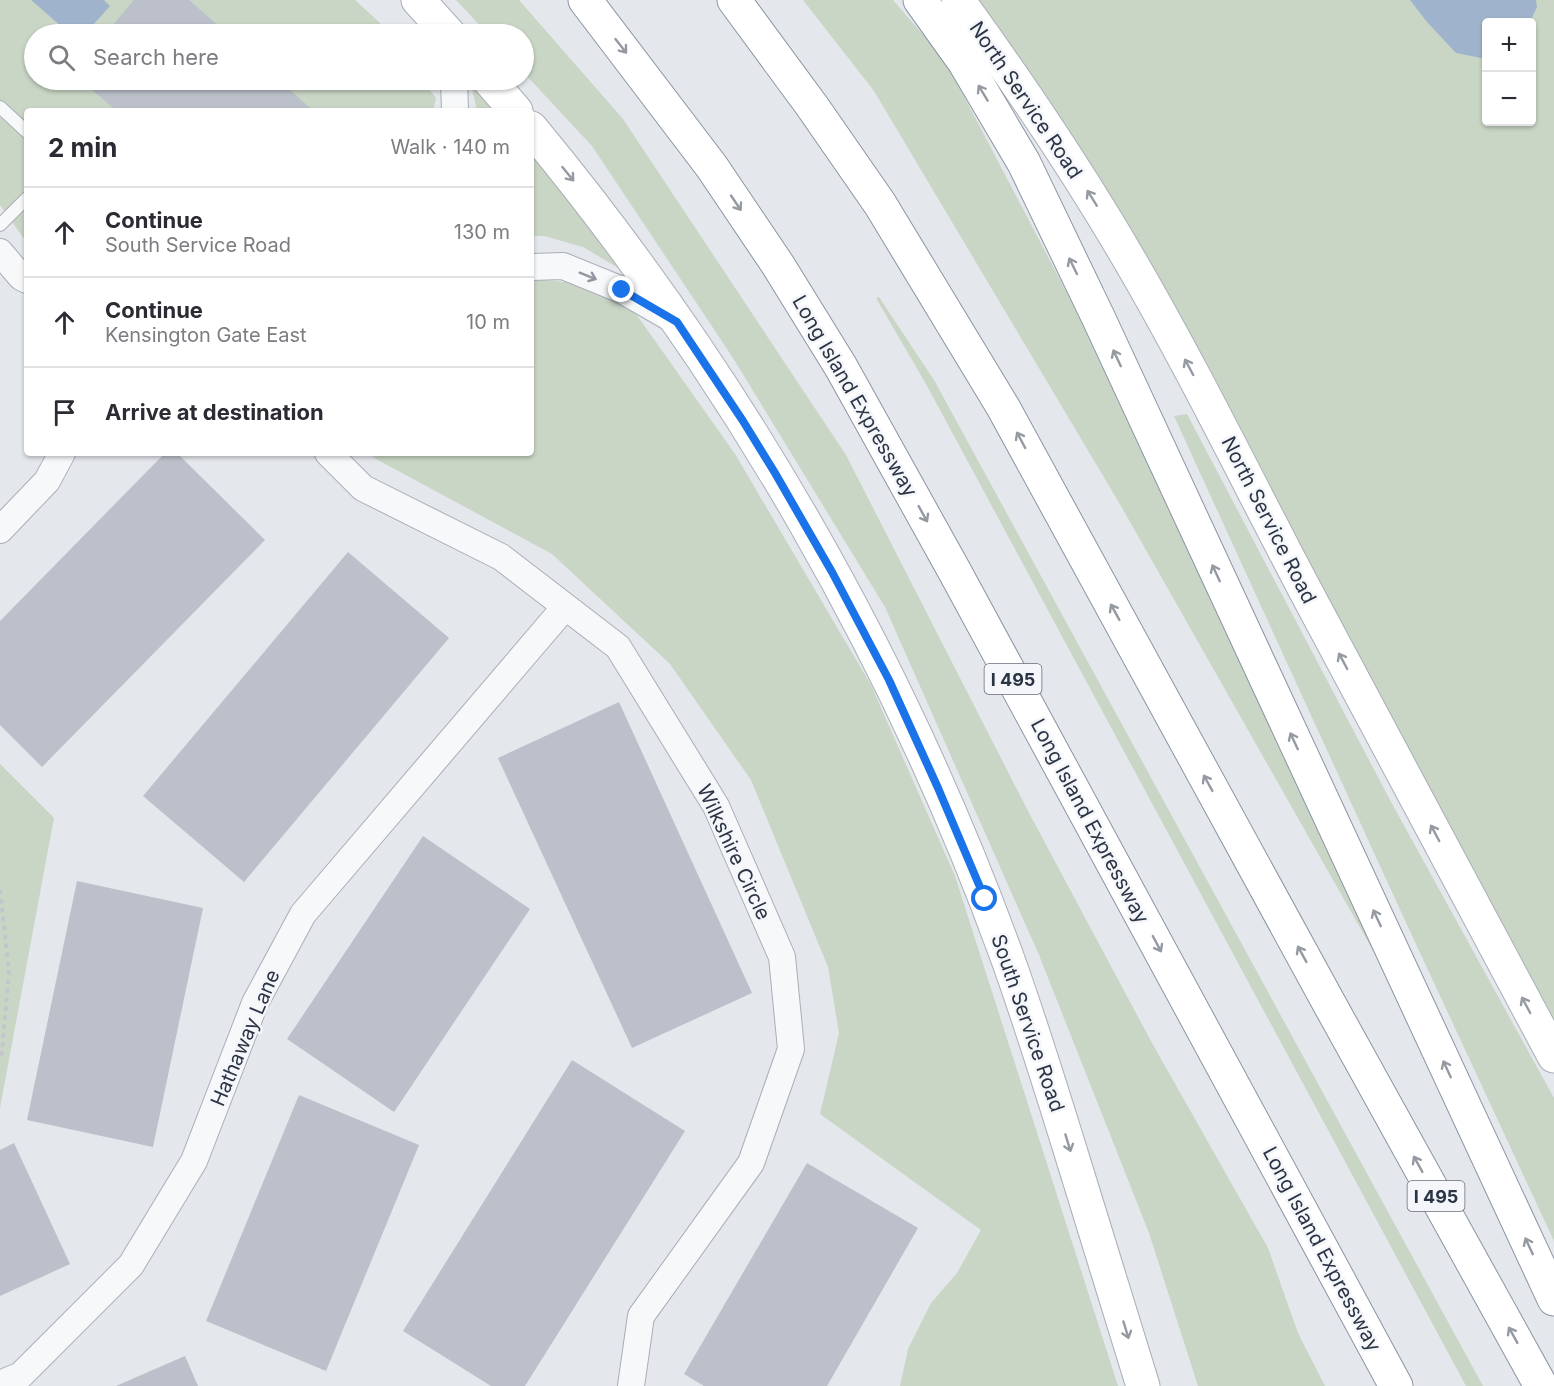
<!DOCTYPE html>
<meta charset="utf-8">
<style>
:root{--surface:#fff;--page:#f7f7f7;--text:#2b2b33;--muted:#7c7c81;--line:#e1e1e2}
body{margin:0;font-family:Inter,sans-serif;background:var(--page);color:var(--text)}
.controls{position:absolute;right:18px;top:18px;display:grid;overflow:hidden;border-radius:6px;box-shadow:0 2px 4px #0004}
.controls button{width:54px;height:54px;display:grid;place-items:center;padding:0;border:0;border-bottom:2px solid var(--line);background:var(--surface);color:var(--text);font:30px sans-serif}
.stop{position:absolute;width:18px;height:18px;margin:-14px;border:4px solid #1a73e8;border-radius:50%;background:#fff}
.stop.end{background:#1a73e8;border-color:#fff;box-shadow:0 2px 6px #0008}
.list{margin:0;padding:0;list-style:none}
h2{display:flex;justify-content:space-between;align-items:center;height:78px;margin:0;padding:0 24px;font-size:26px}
h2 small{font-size:20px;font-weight:400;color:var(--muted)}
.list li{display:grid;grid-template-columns:39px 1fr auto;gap:18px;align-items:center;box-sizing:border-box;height:90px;padding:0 24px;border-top:2px solid var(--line)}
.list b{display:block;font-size:22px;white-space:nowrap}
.list p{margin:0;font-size:20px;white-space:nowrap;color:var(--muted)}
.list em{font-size:20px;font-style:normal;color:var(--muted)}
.icon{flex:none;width:33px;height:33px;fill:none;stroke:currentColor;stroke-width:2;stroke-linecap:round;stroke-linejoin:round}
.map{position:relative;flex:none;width:1554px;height:1386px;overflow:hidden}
.search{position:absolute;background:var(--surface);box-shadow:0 2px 4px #0004;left:24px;top:24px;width:510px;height:66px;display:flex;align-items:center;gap:15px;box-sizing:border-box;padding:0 21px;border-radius:33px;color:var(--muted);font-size:22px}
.panel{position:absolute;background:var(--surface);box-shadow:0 2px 4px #0004;left:24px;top:108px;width:510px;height:348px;border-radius:6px}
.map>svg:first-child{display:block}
</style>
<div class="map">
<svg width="1554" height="1386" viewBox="0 0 1554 1386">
<rect width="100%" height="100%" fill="#e4e7ec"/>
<path fill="#c9d6c5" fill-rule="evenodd" d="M0 0H355L379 22 389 34H34V80H422L436 98 433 111H27V243L0 205Z
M456 0H519L623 119 846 455 1028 811 1152 1043 1268 1248 1298 1333 1325 1386H1198L1149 1233 1039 955 885 607 733 358 592 146 524 73V34H488Z
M803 0H893L945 60 1122 398 1388 977 1121 506 874 91Z
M958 0H1554V1056L1303 586ZM1486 22H1532V122H1486Z
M470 80H476L505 111H477Z
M531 140 625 272 583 247 544 236H531Z
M531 279 587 284 634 311 735 454 871 685 955 876 1118 1386H900L908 1349 931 1303 957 1273 981 1230 820 1114 839 1033 828 967 751 780 670 664 552 554 376 459 369 453H531Z
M879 297 934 380 1483 1386H1466L926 384 876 298Z
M1187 414 1390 800 1554 1098V1241L1402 914 1174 416Z
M0 764 54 818 0 1108Z"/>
<path fill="#9fb4cc" d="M31 0H104L110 6 85 34H70Z
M1410 0H1536L1537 7 1530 22H1486V59L1456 53 1427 22Z"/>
<path fill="#bbc0ca" d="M134 0H189L228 34H105Z
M80 80H279L309 107 317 111H117Z
M165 453H177L265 540 42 767 0 725V621Z
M348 552 449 638 244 882 143 796Z
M619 702 752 993 632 1048 498 758Z
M423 836 530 909 394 1112 287 1039Z
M77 881 203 908 153 1147 27 1120Z
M572 1060 685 1131 525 1386H491L403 1331Z
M299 1095 419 1145 326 1371 206 1321Z
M14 1143 70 1264 0 1296V1150Z
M807 1163 918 1228 827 1386H704L684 1374Z
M185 1356 198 1386H116Z"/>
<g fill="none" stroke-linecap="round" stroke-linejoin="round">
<g stroke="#a9aeb7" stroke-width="14">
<path id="lane" d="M0 107 27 132
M0 225 27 198"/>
</g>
<g stroke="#a9aeb7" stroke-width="28">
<path id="street" d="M454 80 455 111
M0 252 21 277 27 280
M531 267 563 266 622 290 674 320
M328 453 363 488 501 557 618 647 716 806 782 957 791 1049 751 1163 641 1316 631 1386
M0 530 47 481 62 453
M0 1384 21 1375 131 1265 194 1161 255 1003 303 914 565 607"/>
</g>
<g stroke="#a9aeb7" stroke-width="35">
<path id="secondary" d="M418 0 449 34
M958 0C1019 84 1077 170 1129 259 1192 367 1246 478 1304 588 1387 744 1471 900 1554 1056
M489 80 516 111
M531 128C734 373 897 655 1006 954 1030 1020 1051 1088 1072 1156 1096 1233 1119 1309 1143 1386"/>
</g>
<g stroke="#8b94a3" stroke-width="35">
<path id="highway" d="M585 0 712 167 778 265 841 367 955 572 1396 1386
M734 0 812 106 880 204 1003 407 1330 1005 1541 1386
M920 0 965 63 1024 163 1099 319 1554 1299"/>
</g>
<path stroke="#c2c5cb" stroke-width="4" stroke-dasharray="4.5 4.5" stroke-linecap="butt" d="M0 890 9 972 2 1052 0 1057"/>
<use href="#lane" stroke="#f7f8fa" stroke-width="12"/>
<use href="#street" stroke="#f7f8fa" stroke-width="26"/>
<use href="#secondary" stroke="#fff" stroke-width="33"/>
<use href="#highway" stroke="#fff" stroke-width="33"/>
</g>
<defs><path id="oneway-shaft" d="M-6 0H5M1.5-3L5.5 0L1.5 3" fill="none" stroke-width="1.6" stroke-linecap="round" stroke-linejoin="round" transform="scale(1.5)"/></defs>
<g stroke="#959aa2">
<use href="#oneway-shaft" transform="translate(621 46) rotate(52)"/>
<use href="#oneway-shaft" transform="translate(983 93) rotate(-121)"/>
<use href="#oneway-shaft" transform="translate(568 174) rotate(51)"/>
<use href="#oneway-shaft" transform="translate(1092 198) rotate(-122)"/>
<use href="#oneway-shaft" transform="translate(736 203) rotate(56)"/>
<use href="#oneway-shaft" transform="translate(1073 266) rotate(-116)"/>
<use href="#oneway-shaft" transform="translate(1117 358) rotate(-115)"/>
<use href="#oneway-shaft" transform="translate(1189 367) rotate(-118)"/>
<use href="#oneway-shaft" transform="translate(1021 440) rotate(-118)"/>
<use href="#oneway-shaft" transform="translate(923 514) rotate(61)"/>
<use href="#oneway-shaft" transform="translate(1216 573) rotate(-115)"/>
<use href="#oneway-shaft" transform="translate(1115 612) rotate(-119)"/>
<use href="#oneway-shaft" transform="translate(1343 661) rotate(-118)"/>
<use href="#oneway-shaft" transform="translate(1294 741) rotate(-115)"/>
<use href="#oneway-shaft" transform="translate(1208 783) rotate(-119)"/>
<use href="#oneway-shaft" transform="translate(1435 833) rotate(-118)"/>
<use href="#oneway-shaft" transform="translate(1377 918) rotate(-115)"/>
<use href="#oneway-shaft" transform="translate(1157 944) rotate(62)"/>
<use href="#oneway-shaft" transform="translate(1302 954) rotate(-119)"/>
<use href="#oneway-shaft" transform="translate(1526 1005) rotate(-118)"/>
<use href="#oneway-shaft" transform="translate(1447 1069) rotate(-115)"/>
<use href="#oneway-shaft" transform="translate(1068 1143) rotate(73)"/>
<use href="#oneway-shaft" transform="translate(1418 1164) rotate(-119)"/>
<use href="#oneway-shaft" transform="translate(1529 1246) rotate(-115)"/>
<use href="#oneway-shaft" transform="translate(1126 1330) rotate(73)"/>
<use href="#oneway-shaft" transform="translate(1513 1335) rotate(-119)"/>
</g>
<use stroke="#9196a0" href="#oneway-shaft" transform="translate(588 276) rotate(22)"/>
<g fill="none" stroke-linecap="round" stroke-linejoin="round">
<path stroke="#1a73e8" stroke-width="8" d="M622 290 677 322 743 421 775 473 832 572 889 680 938 788 985 899"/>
</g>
<g text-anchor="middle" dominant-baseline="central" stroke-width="5" stroke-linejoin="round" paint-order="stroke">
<g fill="#f4f6f9" stroke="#676e7b" stroke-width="1.5">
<rect x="984.5" y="664" width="57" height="30" rx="4.5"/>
<rect x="1407.5" y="1181" width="57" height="30" rx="4.5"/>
</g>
<g font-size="18" font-weight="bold" fill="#2b3445">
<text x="1013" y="679">I 495</text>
<text x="1436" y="1196">I 495</text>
</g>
<g font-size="20" fill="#2b3445" stroke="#f4f6f9">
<text transform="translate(1026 100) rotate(56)">North Service Road</text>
<text transform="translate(855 396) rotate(60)">Long Island Expressway</text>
<text transform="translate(1269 520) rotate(63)">North Service Road</text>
<text transform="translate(1090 821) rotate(62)">Long Island Expressway</text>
<text transform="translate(734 852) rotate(65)">Wilkshire Circle</text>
<text transform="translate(1028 1023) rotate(71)">South Service Road</text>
<text transform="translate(245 1038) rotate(-67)">Hathaway Lane</text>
<text transform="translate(1322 1249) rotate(62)">Long Island Expressway</text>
</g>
</g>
</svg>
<div class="controls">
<button>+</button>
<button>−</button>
</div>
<div class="stop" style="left:985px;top:899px"></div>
<div class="stop end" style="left:622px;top:290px"></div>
<div class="search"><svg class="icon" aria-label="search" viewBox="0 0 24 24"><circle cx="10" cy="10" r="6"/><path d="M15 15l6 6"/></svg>Search here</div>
<section class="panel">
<h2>2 min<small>Walk · 140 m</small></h2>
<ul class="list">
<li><svg class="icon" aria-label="ahead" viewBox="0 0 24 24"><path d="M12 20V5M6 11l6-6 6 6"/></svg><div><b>Continue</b><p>South Service Road</p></div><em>130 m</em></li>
<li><svg class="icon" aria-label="ahead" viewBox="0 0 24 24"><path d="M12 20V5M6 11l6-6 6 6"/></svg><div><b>Continue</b><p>Kensington Gate East</p></div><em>10 m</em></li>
<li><svg class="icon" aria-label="arrive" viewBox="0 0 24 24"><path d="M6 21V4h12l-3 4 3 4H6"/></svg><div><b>Arrive at destination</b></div></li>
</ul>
</section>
</div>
